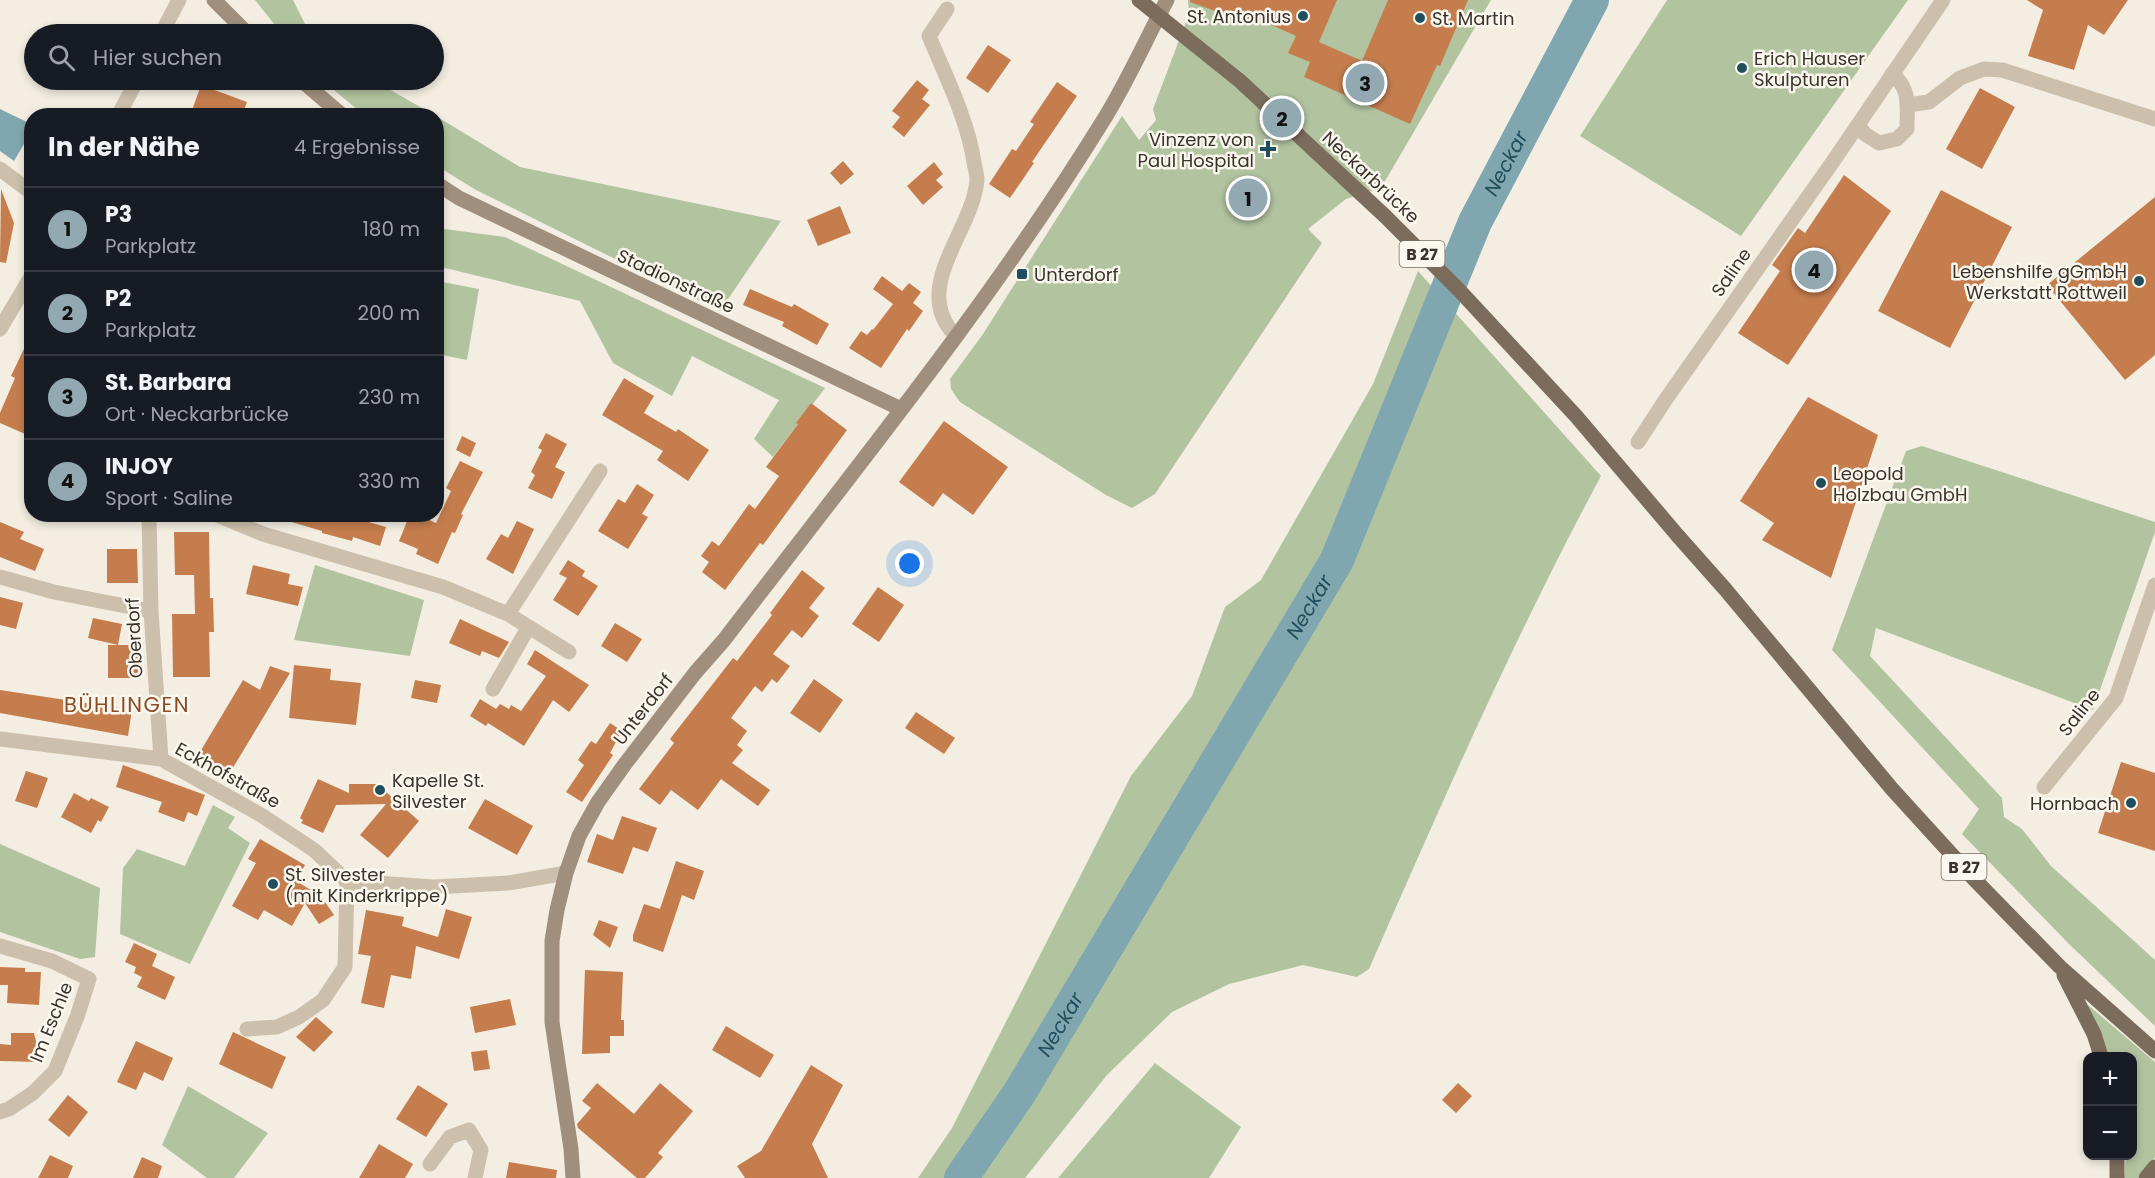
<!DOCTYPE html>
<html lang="de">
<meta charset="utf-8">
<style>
:root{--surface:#171b24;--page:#20242c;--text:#f1f3f6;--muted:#9ea1a6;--line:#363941;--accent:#93a9b1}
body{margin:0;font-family:Poppins,sans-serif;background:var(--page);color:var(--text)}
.controls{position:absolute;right:18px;bottom:18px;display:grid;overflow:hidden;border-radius:12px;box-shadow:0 3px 9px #0003}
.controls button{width:54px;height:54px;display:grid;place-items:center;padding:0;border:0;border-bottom:2px solid var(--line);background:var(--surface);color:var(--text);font:30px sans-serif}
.you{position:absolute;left:910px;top:564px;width:21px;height:21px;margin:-15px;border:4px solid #fff;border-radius:50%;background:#1a73e8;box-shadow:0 0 0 9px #1a73e833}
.badge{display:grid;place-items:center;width:39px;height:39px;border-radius:50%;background:var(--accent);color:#111;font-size:20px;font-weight:700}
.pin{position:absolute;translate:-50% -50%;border:3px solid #fff;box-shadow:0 2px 6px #0006}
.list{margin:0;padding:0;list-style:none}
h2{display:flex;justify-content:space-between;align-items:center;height:78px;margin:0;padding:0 24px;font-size:26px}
h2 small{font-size:20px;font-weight:400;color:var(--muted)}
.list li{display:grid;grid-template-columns:39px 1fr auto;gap:18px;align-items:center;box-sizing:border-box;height:84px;padding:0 24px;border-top:2px solid var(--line)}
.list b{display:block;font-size:22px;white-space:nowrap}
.list p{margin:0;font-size:20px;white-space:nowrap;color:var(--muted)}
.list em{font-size:20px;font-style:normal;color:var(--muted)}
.icon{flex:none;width:33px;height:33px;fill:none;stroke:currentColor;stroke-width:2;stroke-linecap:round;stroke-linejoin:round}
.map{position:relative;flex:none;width:2155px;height:1178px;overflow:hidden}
.search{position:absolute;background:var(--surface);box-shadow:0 3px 9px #0003;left:24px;top:24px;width:420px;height:66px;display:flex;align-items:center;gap:15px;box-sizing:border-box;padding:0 21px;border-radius:33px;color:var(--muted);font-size:22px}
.panel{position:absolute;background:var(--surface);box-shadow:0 3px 9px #0003;left:24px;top:108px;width:420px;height:414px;border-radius:24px}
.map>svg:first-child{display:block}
</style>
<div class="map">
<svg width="2155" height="1178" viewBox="0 0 2155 1178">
<rect width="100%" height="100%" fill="#f3eee1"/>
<path fill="#b2c3a0" d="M255 0H293L305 24 315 34H282Z
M1188 0H1491L1381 188 1346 199 1308 229 1322 243 1155 494 1132 508 1106 495 960 402 951 389 950 379 983 334 1122 116 1139 140 1156 120 1153 109 1189 14Z
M1667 0H1908L1741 236 1580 136Z
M322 80H373L436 116 364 115Z
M436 116 520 167 781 221 720 311 476 190 437 166Z
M437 228 505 237 825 388 773 457 754 439 779 400 692 356 672 396 613 363 580 301 437 266Z
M1418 271 1601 476C1515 636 1442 802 1369 969L1357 977 1303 965 1229 984 1172 1012 1107 1075 1025 1178H918L952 1128 1131 776 1192 696 1225 607 1261 580 1373 384Z
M437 281 479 289 467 360 437 354Z
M1922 446 2155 522V532L2093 710 1876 628 1870 656 2002 798 2004 817 2022 829 2051 866 2155 960V1026L2070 945 1962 834 1979 809 1832 650 1906 451Z
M315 565 424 600 410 656 294 640Z
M213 805 235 817 228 828 250 843 190 964 120 934 123 868 137 849 185 866Z
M0 844 100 888 95 957 80 959 0 932Z
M2088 1005 2155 1062V1157L2138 1178H2124L2126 1156H2132V1056H2110L2085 1008Z
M1155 1063 1241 1127 1209 1178H1058Z
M188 1086 268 1133 234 1178H207L162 1145Z"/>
<path fill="#80a7b0" d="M0 109 31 124V132L14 161 0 151Z"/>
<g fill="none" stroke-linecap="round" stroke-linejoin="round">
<path stroke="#80a7b0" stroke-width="34" id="s1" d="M961 1178 1020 1092 1337 560 1475 222 1592 0"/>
</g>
<path fill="#c57d4e" d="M1190 0H1337L1319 42 1362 61 1388 0H1468L1440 66 1437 65 1410 124 1304 77 1310 62 1288 53 1296 36 1258 19 1255 25 1190 2Z
M2027 0H2128L2104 35 2088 25 2074 70 2028 56 2043 10Z
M988 45 1011 60 988 93 966 78Z
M917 80 929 90 922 99 930 105 904 137 892 127 900 117 892 111Z
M1057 82 1077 96 1032 162 1034 163 1010 198 989 184 1012 149 1016 151 1034 124 1030 122Z
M201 85 247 102 242 116H190Z
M1980 88 2015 107 1982 169 1946 149Z
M843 161 854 174 841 185 830 173Z
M934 162 943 174 936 180 943 187 923 205 907 186Z
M1844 175 1891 211 1788 365 1738 333 1780 271 1772 265 1798 228 1805 233Z
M1 189 14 223 6 263 0 262Z
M1941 190 2012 227 1950 348 1878 311Z
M2155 197V355L2125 380 2047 285Z
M840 206 851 233 818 246 807 220Z
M882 276 902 291 909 283 921 292 913 303 923 311 909 331 907 329 881 368 849 348 861 331 867 335 872 329 873 330 893 304 873 289Z
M750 289 792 307 794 304 829 324 817 345 782 326 784 322 743 305Z
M32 332V437L0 423V413L15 378 11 376Z
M624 378 654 396 644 413 676 432 678 429 709 450 688 481 657 460 663 451 602 415Z
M1808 397 1878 435 1831 578 1762 540 1774 523 1740 501Z
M811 403 847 430 763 545 760 543 725 590 702 572 709 562 701 556 712 541 719 546 749 504 755 509 779 476 766 467 798 424 796 423Z
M944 421 1008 467 973 515 943 493 933 507 899 482Z
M546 433 567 444 555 467 565 472 552 499 528 488 535 475 531 472 542 450 538 448Z
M462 436 476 443 470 457 456 450Z
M460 461 483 472 461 514 463 515 455 533 452 532 438 564 416 554 418 549 399 541 410 514H416L436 523 451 491 446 488Z
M637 484 654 495 642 514 648 517 628 549 598 531 618 499 625 503Z
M281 514H359L358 519 386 527 380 546 353 537 352 541 322 533V531L281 519Z
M517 521 534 529 513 574 486 559 501 534 508 538Z
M0 522 24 532 20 539 44 549 35 571 0 557Z
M174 532H209L210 598H213L214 632H209L210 677H173L172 614H195L194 575H175Z
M107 549H137L138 583H107Z
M568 560 585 571 582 576 598 586 578 616 553 600 567 578 559 574Z
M253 565 290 574 288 584 303 587 298 606 246 594Z
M802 570 825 588 809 608 819 616 802 638 792 630 773 654 790 666 777 683 772 679 762 692 755 686 731 718 747 731 737 745 743 750 732 763 770 790 758 806 721 779 698 810 671 790 660 805 639 789 674 743 670 739 733 658 737 661 772 615 770 613Z
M878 587 904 605 879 642 852 624Z
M0 597 23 603 16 629 0 625Z
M93 618 122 624 118 645 88 638Z
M460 619 509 642 499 658 482 651 480 656 449 643Z
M615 623 642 639 627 662 601 646Z
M108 645H138V678H108Z
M535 650 589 685 569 712 553 700 524 746 488 723 486 726 470 716 480 699 496 709 500 704 509 709 511 705 521 711 546 676 527 664Z
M294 665 331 669 330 680 361 683 356 725 289 718Z
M270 666 290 673 228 776 197 757 243 680 260 690Z
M814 679 843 700 820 733 790 713Z
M415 680 441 685 437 703 411 698Z
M0 690 132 710 128 736 0 713Z
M916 712 955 738 944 754 905 728Z
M610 723 622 731 610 753 613 755 582 802 566 792 584 765 578 760 591 741 596 744Z
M2121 762 2155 773V851L2098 833Z
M123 765 205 795 197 816 188 812 184 822 158 812 162 802 116 787Z
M26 771 48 778 37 808 15 801Z
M318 779 349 793V784H377L419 821 388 858 360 835 386 804 336 805 323 833 301 823 303 820 300 818Z
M74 793 89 801 91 798 109 807 101 822 98 820 91 833 61 817Z
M485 799 533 826 517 855 468 828Z
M622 816 657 828 648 852 633 847 623 874 587 862 597 834 613 840Z
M260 839 305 865 296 881 321 896 334 915 319 924 305 903 292 926 264 910 258 920 232 906 256 863 248 859Z
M676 861 704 871 694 900 682 895 663 952 633 941V935L644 904 660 909Z
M446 909 472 917 459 959 416 946 411 979 391 975 384 1008 361 1003 371 956 358 954 366 910 404 917 402 926 438 937Z
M599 920 618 927 610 948 593 935Z
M134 943 157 954 152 966 175 977 165 1000 137 987 142 977 134 973 136 967 125 962Z
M0 967 25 968V972H41L39 1005 7 1003 8 985H0Z
M585 970 623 972 621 1020H624V1036H610V1053L582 1054Z
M510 999 516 1025 475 1033 470 1007Z
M316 1017 333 1032 314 1052 296 1037Z
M726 1026 774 1055 760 1078 712 1050Z
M233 1032 286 1057 272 1089 219 1064Z
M11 1033H34L41 1062 0 1061V1044L11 1045Z
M136 1041 173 1058 163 1081 144 1072 136 1090 117 1082Z
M487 1050 490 1069 474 1071 471 1052Z
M811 1065 843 1085 812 1144 828 1178H745L737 1166 761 1151Z
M597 1083 634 1114 660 1083 693 1111 658 1153 663 1157 645 1178H637L578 1128 577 1124 591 1108 582 1101Z
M1458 1083 1472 1096 1456 1113 1442 1100Z
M418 1085 448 1104 426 1137 396 1119Z
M68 1095 88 1112 69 1137 48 1120Z
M379 1144 413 1164 405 1178H359Z
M50 1155 73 1166 68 1178H38Z
M142 1157 162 1166 158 1178H133Z
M509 1162 557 1170 556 1178H506Z"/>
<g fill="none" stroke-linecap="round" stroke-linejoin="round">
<path stroke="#ccc0ac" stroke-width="15" d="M947 9 929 36C946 77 967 118 974 162 975 168 977 175 977 180 973 231 910 288 955 335
M161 34 179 0
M1907 105 1929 102 1960 78 1984 69 2002 70 2155 119
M118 116 137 80
M1858 125 1865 134 1879 143 1897 139 1907 129C1907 108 1911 88 1892 74
M0 169 32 193
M0 329 32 275
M1638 442 1666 399 1834 160 1943 0
M149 514 151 611 161 759
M215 514 263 534 443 587 508 614 569 652
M0 577 54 592 151 611
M508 614 600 471
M493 689 528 628
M0 739 161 759 261 815 314 850 347 881 434 887 508 883 566 873
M2044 787 2116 698 2155 585
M0 946 52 961 89 979 77 1017 55 1071 33 1093 9 1109 0 1112
M247 1029 277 1027 299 1017 323 1000 345 967 347 881
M430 1164 450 1137 469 1130 481 1150 475 1178"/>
<path stroke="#a08f7d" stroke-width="15" d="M214 0 248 34
M301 80 343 116
M436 183 459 198 901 409
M573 1178 571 1149 552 1022V941L557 910 566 873 579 836 598 802 625 764 695 673 724 640C853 471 989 305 1101 124 1126 85 1145 41 1167 0"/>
<path stroke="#7c6c5c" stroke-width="15" d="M1678 536 1725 589 1892 789 1974 879 2060 967 2155 1051
M2064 975 2094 1034 2101 1056
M2117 1178V1156
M2146 1178 2155 1167"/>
<path stroke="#7c6c5c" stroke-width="15" d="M1139 0 1240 81 1386 217 1459 290 1576 416 1678 536"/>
</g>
<g fill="#204e5c" stroke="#faf7ee" stroke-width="2">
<circle cx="1303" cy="16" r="6"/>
<circle cx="1420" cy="18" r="6"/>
<circle cx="1742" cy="68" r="6"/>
<path d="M1265 140h6v6h6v6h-6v6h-6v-6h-6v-6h6z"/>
<rect x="1016" y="268" width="12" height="12" rx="3"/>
<circle cx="2139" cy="281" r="6"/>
<circle cx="1821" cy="483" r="6"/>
<circle cx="380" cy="790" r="6"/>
<circle cx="2131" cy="803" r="6"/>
<circle cx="273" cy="884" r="6"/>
</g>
<g text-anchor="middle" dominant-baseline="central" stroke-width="5" stroke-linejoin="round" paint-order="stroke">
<g fill="#faf7ee" stroke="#746d66" stroke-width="1.5">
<rect x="1399.5" y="241" width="45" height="26" rx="4.5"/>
<rect x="1941.5" y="854" width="45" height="26" rx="4.5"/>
</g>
<g font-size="16" font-weight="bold" fill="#3a322b">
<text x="1422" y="254">B 27</text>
<text x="1964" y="867">B 27</text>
</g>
<g font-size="18" fill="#3a322b" stroke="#faf7ee" text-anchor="start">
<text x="1291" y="16" text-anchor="end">St. Antonius</text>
<text x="1432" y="18">St. Martin</text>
<text x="1754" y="58">Erich Hauser<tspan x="1754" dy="21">Skulpturen</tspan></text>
<text x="1254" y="139" text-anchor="end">Vinzenz von<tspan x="1254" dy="21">Paul Hospital</tspan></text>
<text x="2127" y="271" text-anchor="end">Lebenshilfe gGmbH<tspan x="2127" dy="21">Werkstatt Rottweil</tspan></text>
<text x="1034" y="274">Unterdorf</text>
<text x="1833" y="473">Leopold<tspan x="1833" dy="21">Holzbau GmbH</tspan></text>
<text x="392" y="780">Kapelle St.<tspan x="392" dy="21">Silvester</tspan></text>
<text x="2119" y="803" text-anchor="end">Hornbach</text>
<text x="285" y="874">St. Silvester<tspan x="285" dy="21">(mit Kinderkrippe)</tspan></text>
</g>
<g font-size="18" fill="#3a322b" stroke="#faf7ee">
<text transform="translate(1371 177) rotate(43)">Neckarbrücke</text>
<text transform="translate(1731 272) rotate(-55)">Saline</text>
<text transform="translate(676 281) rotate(25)">Stadionstraße</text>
<text transform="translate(134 638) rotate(-93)">Oberdorf</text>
<text transform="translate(643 709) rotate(-52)">Unterdorf</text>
<text transform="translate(2079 712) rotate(-52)">Saline</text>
<text transform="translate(228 775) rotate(29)">Eckhofstraße</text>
<text transform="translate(51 1022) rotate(-68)">Im Eschle</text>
</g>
<g font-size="20" font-style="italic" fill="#204e5c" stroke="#faf7ee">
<text stroke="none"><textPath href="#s1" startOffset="1155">Neckar</textPath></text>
<text stroke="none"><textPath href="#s1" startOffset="669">Neckar</textPath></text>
<text stroke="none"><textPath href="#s1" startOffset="183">Neckar</textPath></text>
</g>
<g font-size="21" letter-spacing="1.5" fill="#894c25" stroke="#faf7ee">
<text x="127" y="704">BÜHLINGEN</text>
</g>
</g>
</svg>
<div class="controls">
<button>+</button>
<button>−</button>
</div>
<div class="you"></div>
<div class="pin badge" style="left:1248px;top:198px">1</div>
<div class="pin badge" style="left:1282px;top:118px">2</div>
<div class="pin badge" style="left:1365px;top:83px">3</div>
<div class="pin badge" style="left:1814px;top:270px">4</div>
<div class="search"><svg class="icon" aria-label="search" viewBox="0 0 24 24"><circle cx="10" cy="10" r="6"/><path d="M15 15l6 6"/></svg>Hier suchen</div>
<section class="panel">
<h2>In der Nähe<small>4 Ergebnisse</small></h2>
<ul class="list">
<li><span class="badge">1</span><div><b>P3</b><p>Parkplatz</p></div><em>180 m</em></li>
<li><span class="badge">2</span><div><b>P2</b><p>Parkplatz</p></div><em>200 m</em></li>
<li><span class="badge">3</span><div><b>St. Barbara</b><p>Ort · Neckarbrücke</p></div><em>230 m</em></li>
<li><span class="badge">4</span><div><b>INJOY</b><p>Sport · Saline</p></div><em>330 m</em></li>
</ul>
</section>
</div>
